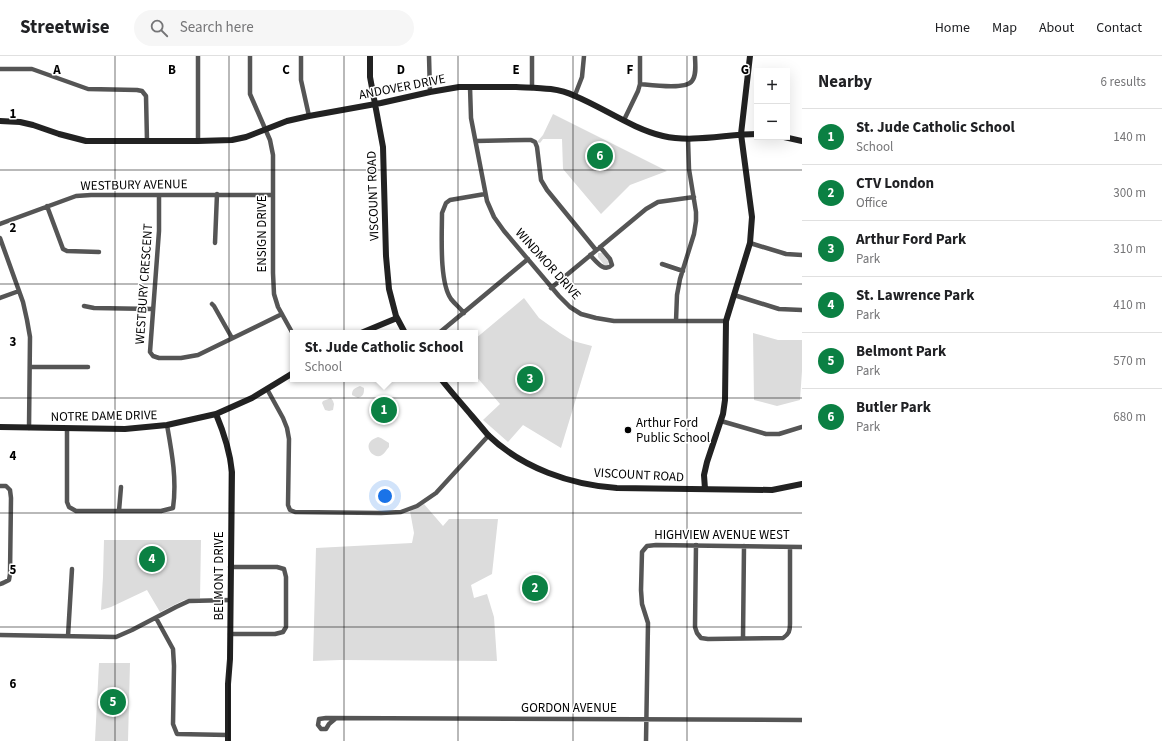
<!DOCTYPE html>
<meta charset="utf-8">
<style>
:root{--surface:#fff;--page:#f6f6f6;--text:#202124;--muted:#757577;--line:#e0e0e0;--accent:#0b8043}
body{margin:0;font-family:"Source Sans 3",sans-serif;background:var(--page);color:var(--text)}
.controls{position:absolute;right:12px;top:12px;display:grid;overflow:hidden;border-radius:0px;box-shadow:0 4px 16px #0002}
.controls button{width:36px;height:36px;display:grid;place-items:center;padding:0;border:0;border-bottom:1px solid var(--line);background:var(--surface);color:var(--text);font:20px sans-serif}
.you{position:absolute;left:385px;top:440px;width:14px;height:14px;margin:-10px;border:3px solid #fff;border-radius:50%;background:#1a73e8;box-shadow:0 0 0 6px #1a73e833}
.badge{display:grid;place-items:center;width:26px;height:26px;border-radius:50%;background:var(--accent);color:#fff;font-size:13px;font-weight:700}
.pin{position:absolute;translate:-50% -50%;border:2px solid #fff;box-shadow:0 1px 4px #0006}
.popup{position:absolute;left:290px;top:274px;width:188px;height:52px;box-sizing:border-box;display:grid;place-content:center;border-radius:0px;background:var(--surface);filter:drop-shadow(0 1px 3px #0005);font-size:13px;white-space:nowrap;color:var(--muted)}
.popup b{font-size:15px;color:var(--text)}
.popup::after{content:'';position:absolute;left:50%;top:100%;margin-left:-8px;border:8px solid transparent;border-top-color:var(--surface)}
.list{margin:0;padding:0;list-style:none}
h2{display:flex;justify-content:space-between;align-items:center;height:52px;margin:0;padding:0 16px;font-size:17px}
h2 small{font-size:13px;font-weight:400;color:var(--muted)}
.list li{display:grid;grid-template-columns:26px 1fr auto;gap:12px;align-items:center;box-sizing:border-box;height:56px;padding:0 16px;border-top:1px solid var(--line)}
.list b{display:block;font-size:15px;white-space:nowrap}
.list p{margin:0;font-size:13px;white-space:nowrap;color:var(--muted)}
.list em{font-size:13px;font-style:normal;color:var(--muted)}
.icon{flex:none;width:22px;height:22px;fill:none;stroke:currentColor;stroke-width:2;stroke-linecap:round;stroke-linejoin:round}
.map{position:relative;flex:none;width:802px;height:685px;overflow:hidden}
header{display:flex;align-items:center;gap:24px;box-sizing:border-box;height:56px;padding:0 20px;background:var(--surface);border-bottom:1px solid var(--line)}
header strong{font-size:19px}
nav{display:flex;gap:22px;margin-inline-start:auto;font-size:14px}
.search{width:280px;height:36px;background:var(--page);display:flex;align-items:center;gap:10px;box-sizing:border-box;padding:0 14px;border-radius:22px;color:var(--muted);font-size:15px}
main{display:flex}
aside{flex:1;background:var(--surface)}
.map>svg:first-child{display:block}
</style>
<header>
<strong>Streetwise</strong>
<div class="search"><svg class="icon" aria-label="search" viewBox="0 0 24 24"><circle cx="10" cy="10" r="6"/><path d="M15 15l6 6"/></svg>Search here</div>
<nav><a>Home</a><a>Map</a><a>About</a><a>Contact</a></nav>
</header>
<main>
<div class="map">
<svg width="802" height="685" viewBox="0 0 802 685">
<rect width="100%" height="100%" fill="#fff"/>
<path fill="#dcdcdc" d="M553 58 667 115 630 129 601 158 563 113 562 83H543L540 87 537 86 543 79Z
M598 197H602L609 206 608 209H604L598 201Z
M524 242 539 262 560 277 573 285 592 290 561 392 523 369 508 386 483 364 500 348 475 319V283Z
M753 277 778 284H802V315L800 344 777 350 754 344Z
M360 330 364 332C364 337 364 340 358 342L352 339C352 333 355 332 360 330Z
M331 342 333 345 334 348 333 354 329 355 325 354 322 347 323 345Z
M378 381 381 382 389 387V391C387 393 385 397 382 399 373 405 359 387 378 381Z
M424 448 443 470 449 463H498L492 518 471 529 474 542 487 538 494 561 497 605 340 604 313 605 316 492 412 487 414 477 410 455Z
M104 484H201L200 542 184 544 160 556 147 534 111 551 101 554 103 521Z
M99 607H130L128 685H95Z"/>
<g fill="none" stroke-linecap="round" stroke-linejoin="round">
<path stroke="#555" stroke-width="4.5" d="M198 0V85
M250 0V38L270 84 273 99V217L274 238 278 251 293 278
M301 0V24L309 60
M429 0 430 36
M532 0V32
M0 13H32L88 33 137 34 142 35 146 40 147 85
M640 28C651 29 686 34 692 25 697 19 695 7 695 0
M470 31 471 62 487 145 494 161 504 175 559 240 570 251 581 258 596 262 614 265H726
M575 39 582 21 584 0
M624 64 638 35 640 28V0
M476 85 525 84H531L535 86 537 91 541 124 547 134 596 194
M159 139V175L150 296 153 300 159 302H181L198 299 282 258
M47 150 63 193 67 195 99 196
M0 168 76 140 91 139H273
M0 182 23 246 27 264 30 281 29 372
M215 187 217 138
M750 187 786 198 802 199
M590 199C596 205 604 217 612 209L610 203 600 191
M662 208 683 215
M551 232 646 153 658 146 694 141
M734 239 779 253 802 254
M0 242 19 235
M212 248 214 250 232 282
M84 250 94 252 153 253
M464 257C460 252 455 248 451 243 439 226 442 178 442 157L446 147 450 144 485 138
M676 265 677 239 680 223 694 178 696 165V156L689 113 688 83
M439 277 528 203
M30 311H88
M267 333 283 362 287 372 289 383 288 449 290 454 295 456 381 457 401 456 417 450 436 437 489 379
M721 365 766 378H779L802 371
M67 372V446L69 451 76 455H161L173 452C177 424 172 397 167 369
M0 430H6L10 434 11 442 10 518 9 524 3 527 0 528
M119 455 121 431
M696 489 695 571 697 577 701 582 708 583 783 582C789 578 790 575 790 568V491
M156 562 173 593 174 610 173 668 177 678 228 679
M230 578H275L283 576 286 571V521L284 513 277 511H230
M0 579 116 581 132 574 176 551 189 545 230 544
M68 580 72 513
M743 582 744 490
M335 663 329 668 326 673H321L318 669 319 663 326 662 802 664
M646 685 648 567 642 548 641 534 642 496 647 490 656 489 802 491"/>
<path stroke="#222" stroke-width="6" d="M370 0V21L383 91 386 200 389 233 396 260 405 277
M0 65 20 66 33 69 59 78 86 85H198L232 84 246 81 287 65 309 60 381 47 430 36 459 31H470C486 31 501 31 516 31 536 32 556 31 575 40 604 52 633 73 663 80 693 87 727 78 757 78
M784 81 802 85
M361 277 397 262
M441 323C451 336 462 348 472 360 478 367 483 373 488 379 522 412 571 429 617 432L772 434 802 428
M216 358C224 377 230 396 232 416L230 603 228 628V685
M0 371 125 373 167 369 216 358 252 342 293 317
M705 433 704 419 707 406 723 358 725 344 726 265 750 187 752 161 741 78 750 0"/>
</g>
<path fill="none" stroke="#000" stroke-width="1" stroke-opacity="0.55" d="M115 0V685M229 0V685M344 0V685M458 0V685M573 0V685M687 0V685M0 114H802M0 228H802M0 342H802M0 457H802M0 571H802"/>
<circle fill="#000" stroke="#fff" stroke-width="1.5" cx="628" cy="374" r="4"/>
<g text-anchor="middle" dominant-baseline="central" stroke-width="3" stroke-linejoin="round" paint-order="stroke">
<g font-size="13" fill="#000" stroke="#fff">
<text transform="translate(402 31) rotate(-11)">ANDOVER DRIVE</text>
<text transform="translate(134 129) rotate(-1)">WESTBURY AVENUE</text>
<text transform="translate(373 140) rotate(-92)">VISCOUNT ROAD</text>
<text transform="translate(262 178) rotate(-90)">ENSIGN DRIVE</text>
<text transform="translate(548 208) rotate(48)">WINDMOR DRIVE</text>
<text transform="translate(144 228) rotate(-86)">WESTBURY CRESCENT</text>
<text transform="translate(104 360) rotate(-1)">NOTRE DAME DRIVE</text>
<text transform="translate(639 419) rotate(3)">VISCOUNT ROAD</text>
<text x="722" y="479">HIGHVIEW AVENUE WEST</text>
<text transform="translate(219 520) rotate(-90)">BELMONT DRIVE</text>
<text x="569" y="652">GORDON AVENUE</text>
</g>
<g font-size="13" fill="#000" stroke="#fff" text-anchor="start">
<text x="636" y="367">Arthur Ford<tspan x="636" dy="15">Public School</tspan></text>
</g>
</g>
<g font-size="13" text-anchor="middle" font-weight="bold" fill="#000" stroke="#fff" stroke-width="3" stroke-linejoin="round" paint-order="stroke">
<text x="57" y="18">A</text>
<text x="172" y="18">B</text>
<text x="286" y="18">C</text>
<text x="401" y="18">D</text>
<text x="516" y="18">E</text>
<text x="630" y="18">F</text>
<text x="745" y="18">G</text>
<text x="13" y="62">1</text>
<text x="13" y="176">2</text>
<text x="13" y="290">3</text>
<text x="13" y="404">4</text>
<text x="13" y="518">5</text>
<text x="13" y="632">6</text>
</g>
</svg>
<div class="controls">
<button>+</button>
<button>−</button>
</div>
<div class="you"></div>
<div class="pin badge" style="left:384px;top:354px">1</div>
<div class="popup"><b>St. Jude Catholic School</b>School</div>
<div class="pin badge" style="left:535px;top:532px">2</div>
<div class="pin badge" style="left:530px;top:323px">3</div>
<div class="pin badge" style="left:152px;top:503px">4</div>
<div class="pin badge" style="left:113px;top:646px">5</div>
<div class="pin badge" style="left:600px;top:100px">6</div>
</div>
<aside>
<h2>Nearby<small>6 results</small></h2>
<ul class="list">
<li><span class="badge">1</span><div><b>St. Jude Catholic School</b><p>School</p></div><em>140 m</em></li>
<li><span class="badge">2</span><div><b>CTV London</b><p>Office</p></div><em>300 m</em></li>
<li><span class="badge">3</span><div><b>Arthur Ford Park</b><p>Park</p></div><em>310 m</em></li>
<li><span class="badge">4</span><div><b>St. Lawrence Park</b><p>Park</p></div><em>410 m</em></li>
<li><span class="badge">5</span><div><b>Belmont Park</b><p>Park</p></div><em>570 m</em></li>
<li><span class="badge">6</span><div><b>Butler Park</b><p>Park</p></div><em>680 m</em></li>
</ul>
</aside>
</main>
